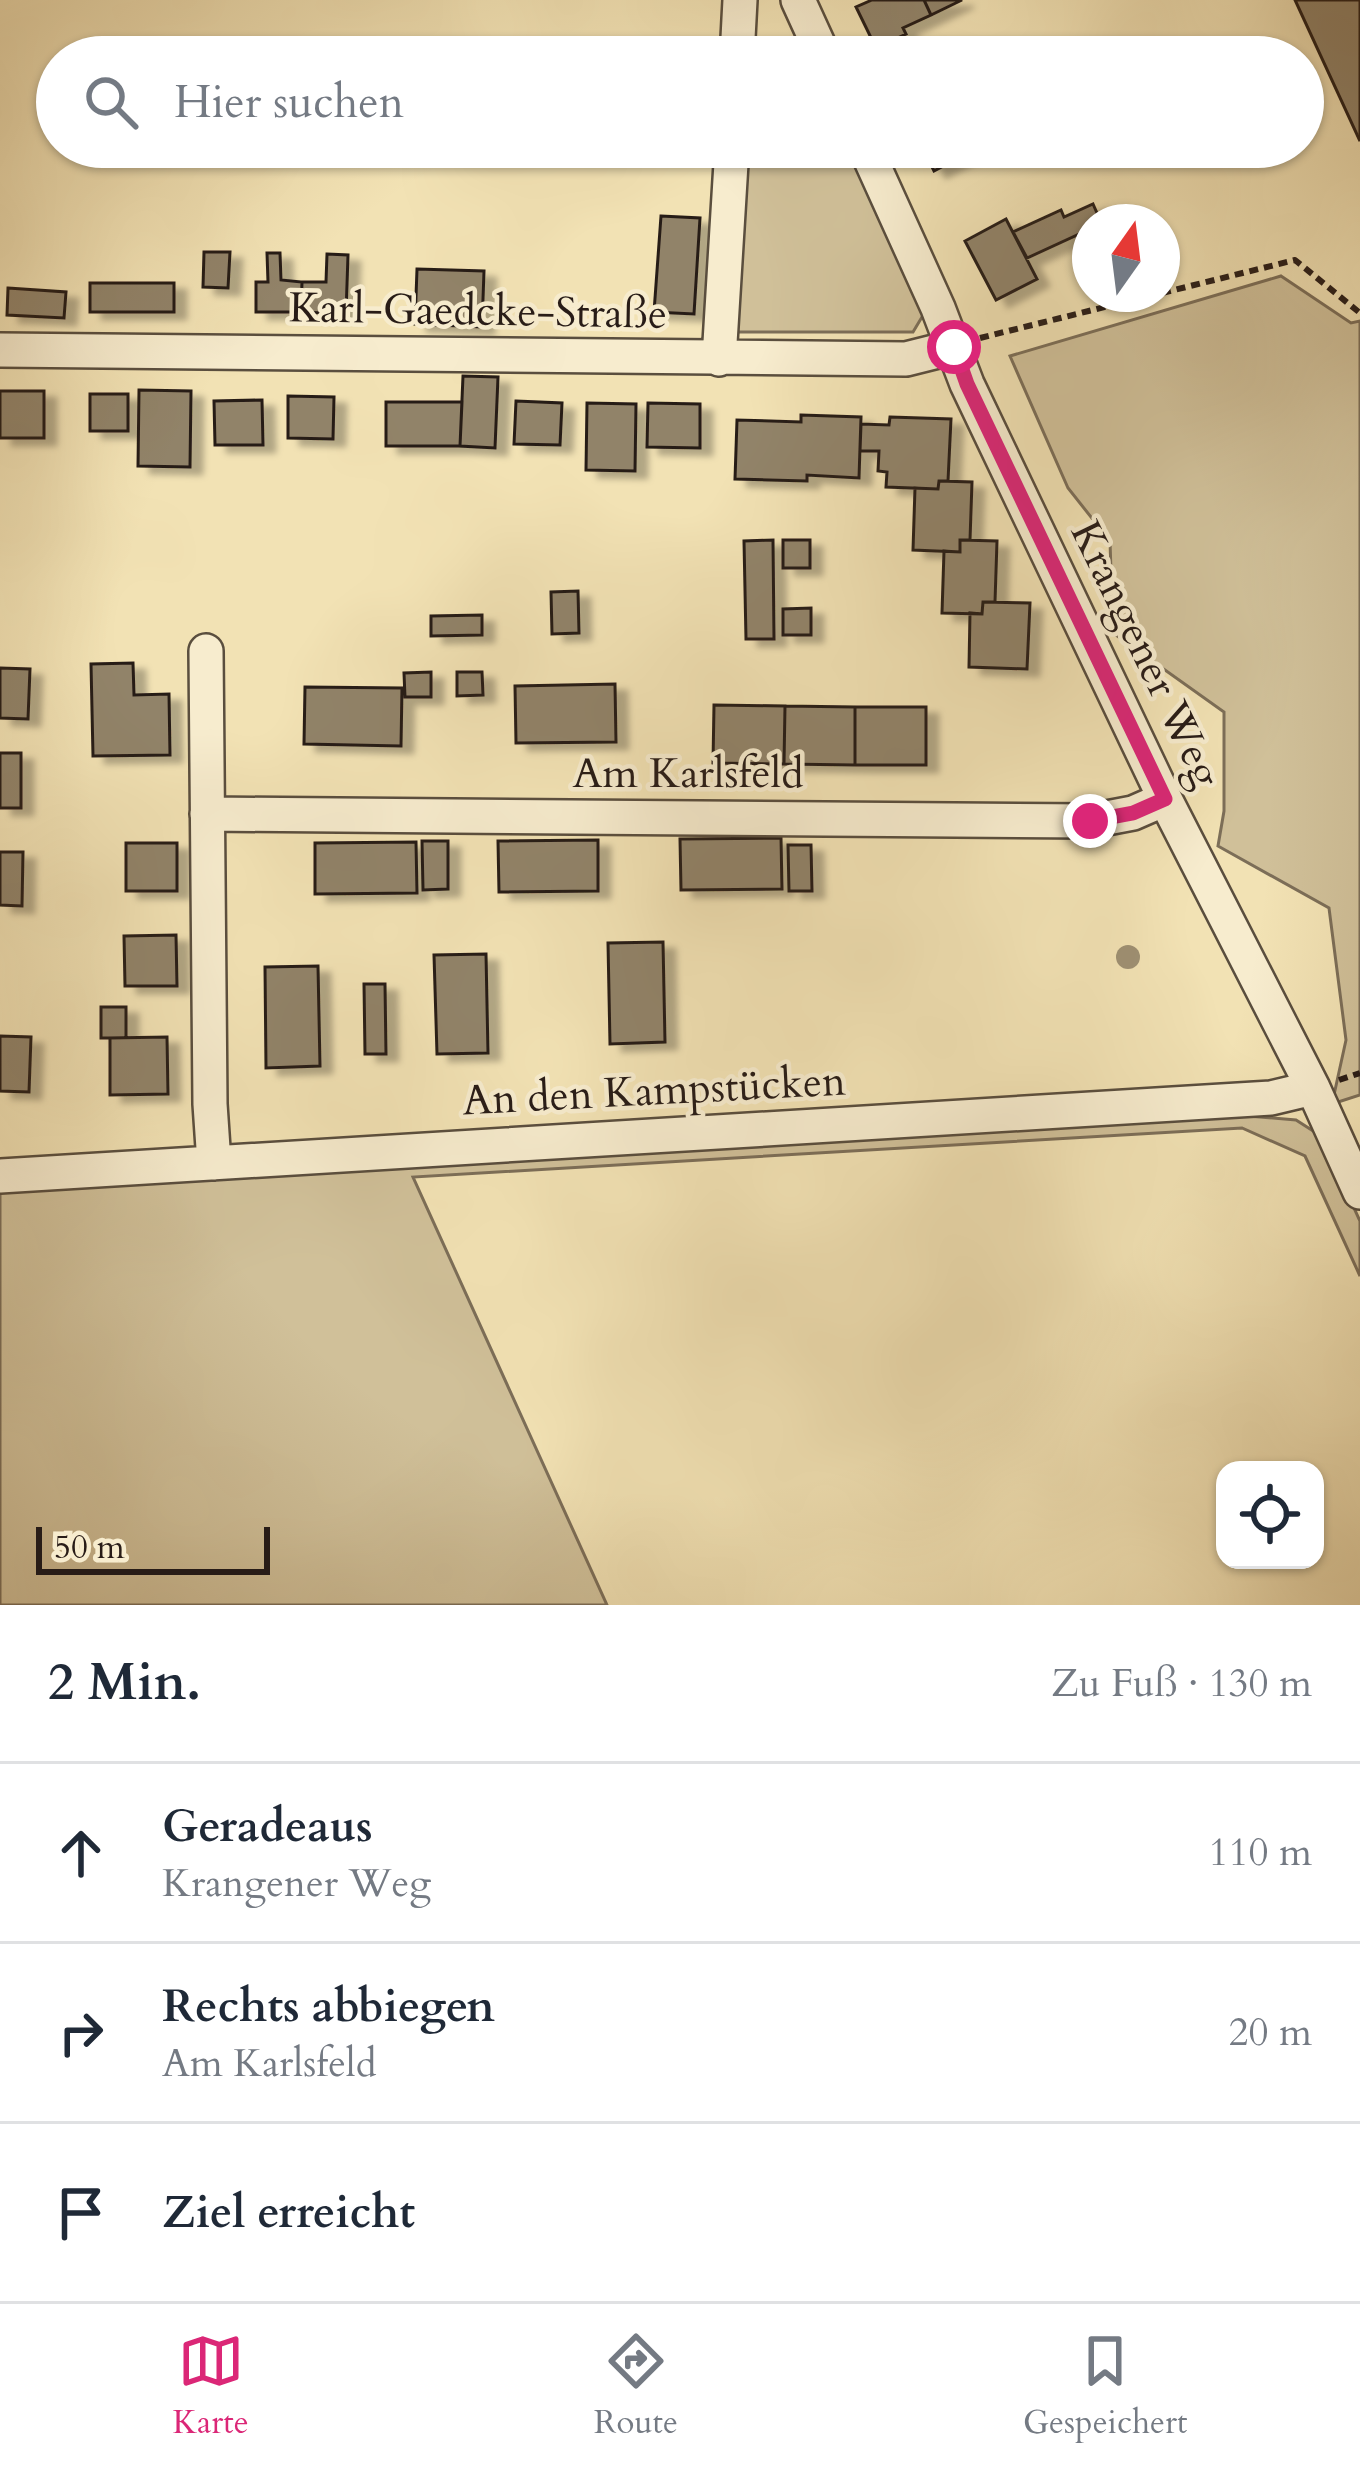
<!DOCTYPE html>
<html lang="de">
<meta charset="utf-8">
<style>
:root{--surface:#fff;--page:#f6f6f7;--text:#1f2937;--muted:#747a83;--line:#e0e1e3;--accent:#db2777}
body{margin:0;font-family:Cardo,serif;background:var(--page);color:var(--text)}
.controls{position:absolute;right:36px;bottom:36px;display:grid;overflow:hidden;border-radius:24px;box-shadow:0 3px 9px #0004}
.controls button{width:108px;height:108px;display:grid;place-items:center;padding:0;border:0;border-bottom:3px solid var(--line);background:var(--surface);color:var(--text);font:60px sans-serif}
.compass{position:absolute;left:1072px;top:204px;width:108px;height:108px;border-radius:50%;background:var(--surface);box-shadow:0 3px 9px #0004;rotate:14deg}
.scale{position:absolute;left:36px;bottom:30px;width:234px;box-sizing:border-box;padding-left:12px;border:6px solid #281c17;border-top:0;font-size:33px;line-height:42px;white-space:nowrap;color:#281c17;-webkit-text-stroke:9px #f7ecce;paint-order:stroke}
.stop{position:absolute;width:36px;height:36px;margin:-27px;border:9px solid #db2777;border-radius:50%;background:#fff}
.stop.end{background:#db2777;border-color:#fff;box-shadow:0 3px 12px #0008}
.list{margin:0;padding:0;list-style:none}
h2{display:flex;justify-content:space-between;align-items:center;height:156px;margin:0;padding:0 48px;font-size:51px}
h2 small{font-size:39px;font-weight:400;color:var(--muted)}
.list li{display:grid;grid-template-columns:78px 1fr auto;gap:36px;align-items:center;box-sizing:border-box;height:180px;padding:0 48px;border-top:3px solid var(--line)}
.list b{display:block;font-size:45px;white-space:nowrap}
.list p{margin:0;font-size:39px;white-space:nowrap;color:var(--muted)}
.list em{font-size:39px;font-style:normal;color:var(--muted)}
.icon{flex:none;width:66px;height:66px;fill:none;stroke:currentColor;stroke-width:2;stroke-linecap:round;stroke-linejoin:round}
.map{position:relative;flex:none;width:1360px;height:1605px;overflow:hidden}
.search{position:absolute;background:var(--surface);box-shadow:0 3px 9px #0004;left:36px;right:36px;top:36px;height:132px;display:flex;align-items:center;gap:30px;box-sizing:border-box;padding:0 42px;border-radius:66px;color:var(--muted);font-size:45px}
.sheet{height:696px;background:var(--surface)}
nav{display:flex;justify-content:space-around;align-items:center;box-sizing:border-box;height:168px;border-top:3px solid var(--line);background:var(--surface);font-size:33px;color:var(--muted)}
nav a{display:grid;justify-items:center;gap:6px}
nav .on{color:var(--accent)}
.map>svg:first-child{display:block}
</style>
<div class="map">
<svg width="1360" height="1605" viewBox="0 0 1360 1605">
<defs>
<filter id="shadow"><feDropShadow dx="12" dy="7" stdDeviation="3" flood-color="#0004"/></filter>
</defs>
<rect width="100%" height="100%" fill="#f2e2b4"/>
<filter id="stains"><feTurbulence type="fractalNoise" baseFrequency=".00167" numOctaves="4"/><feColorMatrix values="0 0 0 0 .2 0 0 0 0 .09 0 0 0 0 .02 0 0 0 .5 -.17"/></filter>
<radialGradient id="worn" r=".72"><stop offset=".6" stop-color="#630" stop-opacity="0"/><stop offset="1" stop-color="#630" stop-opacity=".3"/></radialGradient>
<path fill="#d0c099" stroke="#7c6e58" stroke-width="3" d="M747 147H849L925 312 913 332H736Z
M1281 276 1351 323 1360 321V1095L1332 1104 1346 1040 1329 908 1218 846 1224 811V712L1113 633 1110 541 1068 488 1010 356Z
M1235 1115 1296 1120 1321 1136 1360 1221V1276L1305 1156 1242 1128 413 1177 607 1605H0V1188Z"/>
<path fill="#918369" stroke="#281c17" stroke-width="3" filter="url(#shadow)" d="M872 0H924L931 15 903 28 906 34 876 48 856 7Z
M924 0H962L931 15Z
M1295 0H1360V141Z
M922 147H965L968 153 934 171Z
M1093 204 1101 222H1090V229L1027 258 1013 232 1061 210 1064 217Z
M661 216 700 218 694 314 654 312Z
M1006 219 1037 279 996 300 965 241Z
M204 252H230L228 288 203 287Z
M267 253H280L281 280 302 282 301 312H256V282H268Z
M327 254 348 255 346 314 301 312 302 282H326Z
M417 269 484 271 482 327 415 324Z
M90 283H174V312H90Z
M8 288 66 292 64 318 7 315Z
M463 376 498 377 495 448 460 446Z
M139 390 191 391 190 467 138 466Z
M0 391H44V438H0Z
M90 394H128V431H90Z
M288 396 334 397 333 439 288 438Z
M262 400 263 445H215L214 401Z
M516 401 562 403 560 445 514 444Z
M386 402H462L460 446H386Z
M587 403 636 404 635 471 586 470Z
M648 403 700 404V448L647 447Z
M801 415 861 417 859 478 807 475V481L735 479 737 420 801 422Z
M890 417 951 419 948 481H939L938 489 886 487 887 472 878 471 879 451H860L861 424 889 425Z
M939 481 972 482 970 540H960V552L913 550 915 488 938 489Z
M773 540 774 639H746L744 541Z
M783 540H810V568H783Z
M960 540 997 541 995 602H983L982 614 942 613 944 551 960 552Z
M578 591 579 633 552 634 551 592Z
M983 602 1030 603 1027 669 969 667 970 613 982 614Z
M811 608V635H783V609Z
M482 615V635L431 636V616Z
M133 663 134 695 169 694 170 755 93 756 91 664Z
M0 668 30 669 28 719 0 718Z
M431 672V697H405L404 673Z
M457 672H482L483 695 457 696Z
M615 684 616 742 516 743 515 686Z
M305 687 402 688 401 746 304 744Z
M714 705 785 706 784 764 713 763Z
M785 706 855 707V765L784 764Z
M855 707H926V765H855Z
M0 753H21V808H0Z
M781 838 782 889 681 890 680 839Z
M598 840V891L499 892 498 841Z
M422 841H448V889L423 890Z
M416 842 417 893 315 894V843Z
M126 843H177V891H126Z
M788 845H811L812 891H789Z
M0 852H23L22 906 0 905Z
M176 935 177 986H125L124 936Z
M663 942 665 1042 610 1044 608 943Z
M486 954 488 1053 437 1054 434 955Z
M318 966 320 1066 266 1068 265 967Z
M364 984H385L386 1054H365Z
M101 1007H126V1038H101Z
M0 1036 31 1037 29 1092 0 1091Z
M167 1037 168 1094 110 1095V1038Z"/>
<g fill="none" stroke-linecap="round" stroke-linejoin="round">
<g stroke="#5a4e3e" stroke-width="38">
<path id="minor" d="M798 0 824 57
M737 57 740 0
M865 147 938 308 967 384 1165 799 1313 1088 1360 1192
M0 350 906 359 954 347
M719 359 732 147
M206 651 210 1104 214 1163
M207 814 1091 821 1133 813 1165 799
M0 1176 1271 1098 1313 1088"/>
</g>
<path stroke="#281c17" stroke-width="6" stroke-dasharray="9 6" stroke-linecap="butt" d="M1162 293 1295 260 1360 313
M980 338 1157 294
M1339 1080 1360 1073"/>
<use href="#minor" stroke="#f7ecce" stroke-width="33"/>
</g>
<circle fill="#9e9073" cx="1128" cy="957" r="12"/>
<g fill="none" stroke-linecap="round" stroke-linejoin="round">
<path stroke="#db2777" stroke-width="15" d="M954 347 967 384 1165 799 1133 813 1090 821"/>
</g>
<g text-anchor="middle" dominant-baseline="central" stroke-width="9" stroke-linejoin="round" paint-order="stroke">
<g font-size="42" fill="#281c17" stroke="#f7ecce">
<text transform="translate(478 311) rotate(1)">Karl-Gaedcke-Straße</text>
<text transform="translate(1146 654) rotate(64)">Krangener Weg</text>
<text x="688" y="773">Am Karlsfeld</text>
<text transform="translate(654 1091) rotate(-3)">An den Kampstücken</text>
</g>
</g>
<rect width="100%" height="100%" filter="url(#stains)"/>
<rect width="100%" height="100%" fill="url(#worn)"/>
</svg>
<div class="controls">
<button><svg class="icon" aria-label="locate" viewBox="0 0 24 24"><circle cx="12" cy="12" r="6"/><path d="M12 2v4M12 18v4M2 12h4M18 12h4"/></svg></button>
</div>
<svg class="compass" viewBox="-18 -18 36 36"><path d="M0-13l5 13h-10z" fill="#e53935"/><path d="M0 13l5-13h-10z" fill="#747a83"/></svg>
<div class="scale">50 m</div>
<div class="stop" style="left:954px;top:347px"></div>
<div class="stop end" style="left:1090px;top:821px"></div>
<div class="search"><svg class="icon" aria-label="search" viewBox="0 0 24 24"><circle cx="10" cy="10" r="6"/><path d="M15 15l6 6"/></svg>Hier suchen</div>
</div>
<section class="sheet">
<h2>2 Min.<small>Zu Fuß · 130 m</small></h2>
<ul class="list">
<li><svg class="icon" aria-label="ahead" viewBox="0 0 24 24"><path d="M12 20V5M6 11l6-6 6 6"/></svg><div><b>Geradeaus</b><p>Krangener Weg</p></div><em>110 m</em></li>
<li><svg class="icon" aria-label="right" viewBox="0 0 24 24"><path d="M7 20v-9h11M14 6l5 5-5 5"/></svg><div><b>Rechts abbiegen</b><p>Am Karlsfeld</p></div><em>20 m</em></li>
<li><svg class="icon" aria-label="arrive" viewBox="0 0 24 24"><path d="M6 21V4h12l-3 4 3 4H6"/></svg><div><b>Ziel erreicht</b></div></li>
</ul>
</section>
<nav>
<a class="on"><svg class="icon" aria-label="map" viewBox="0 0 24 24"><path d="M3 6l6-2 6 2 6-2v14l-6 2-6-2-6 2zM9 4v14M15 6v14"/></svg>Karte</a>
<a><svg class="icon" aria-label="directions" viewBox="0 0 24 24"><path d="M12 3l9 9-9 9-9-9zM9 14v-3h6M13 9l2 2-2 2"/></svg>Route</a>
<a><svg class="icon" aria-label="saved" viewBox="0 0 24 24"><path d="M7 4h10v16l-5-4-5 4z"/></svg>Gespeichert</a>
</nav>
